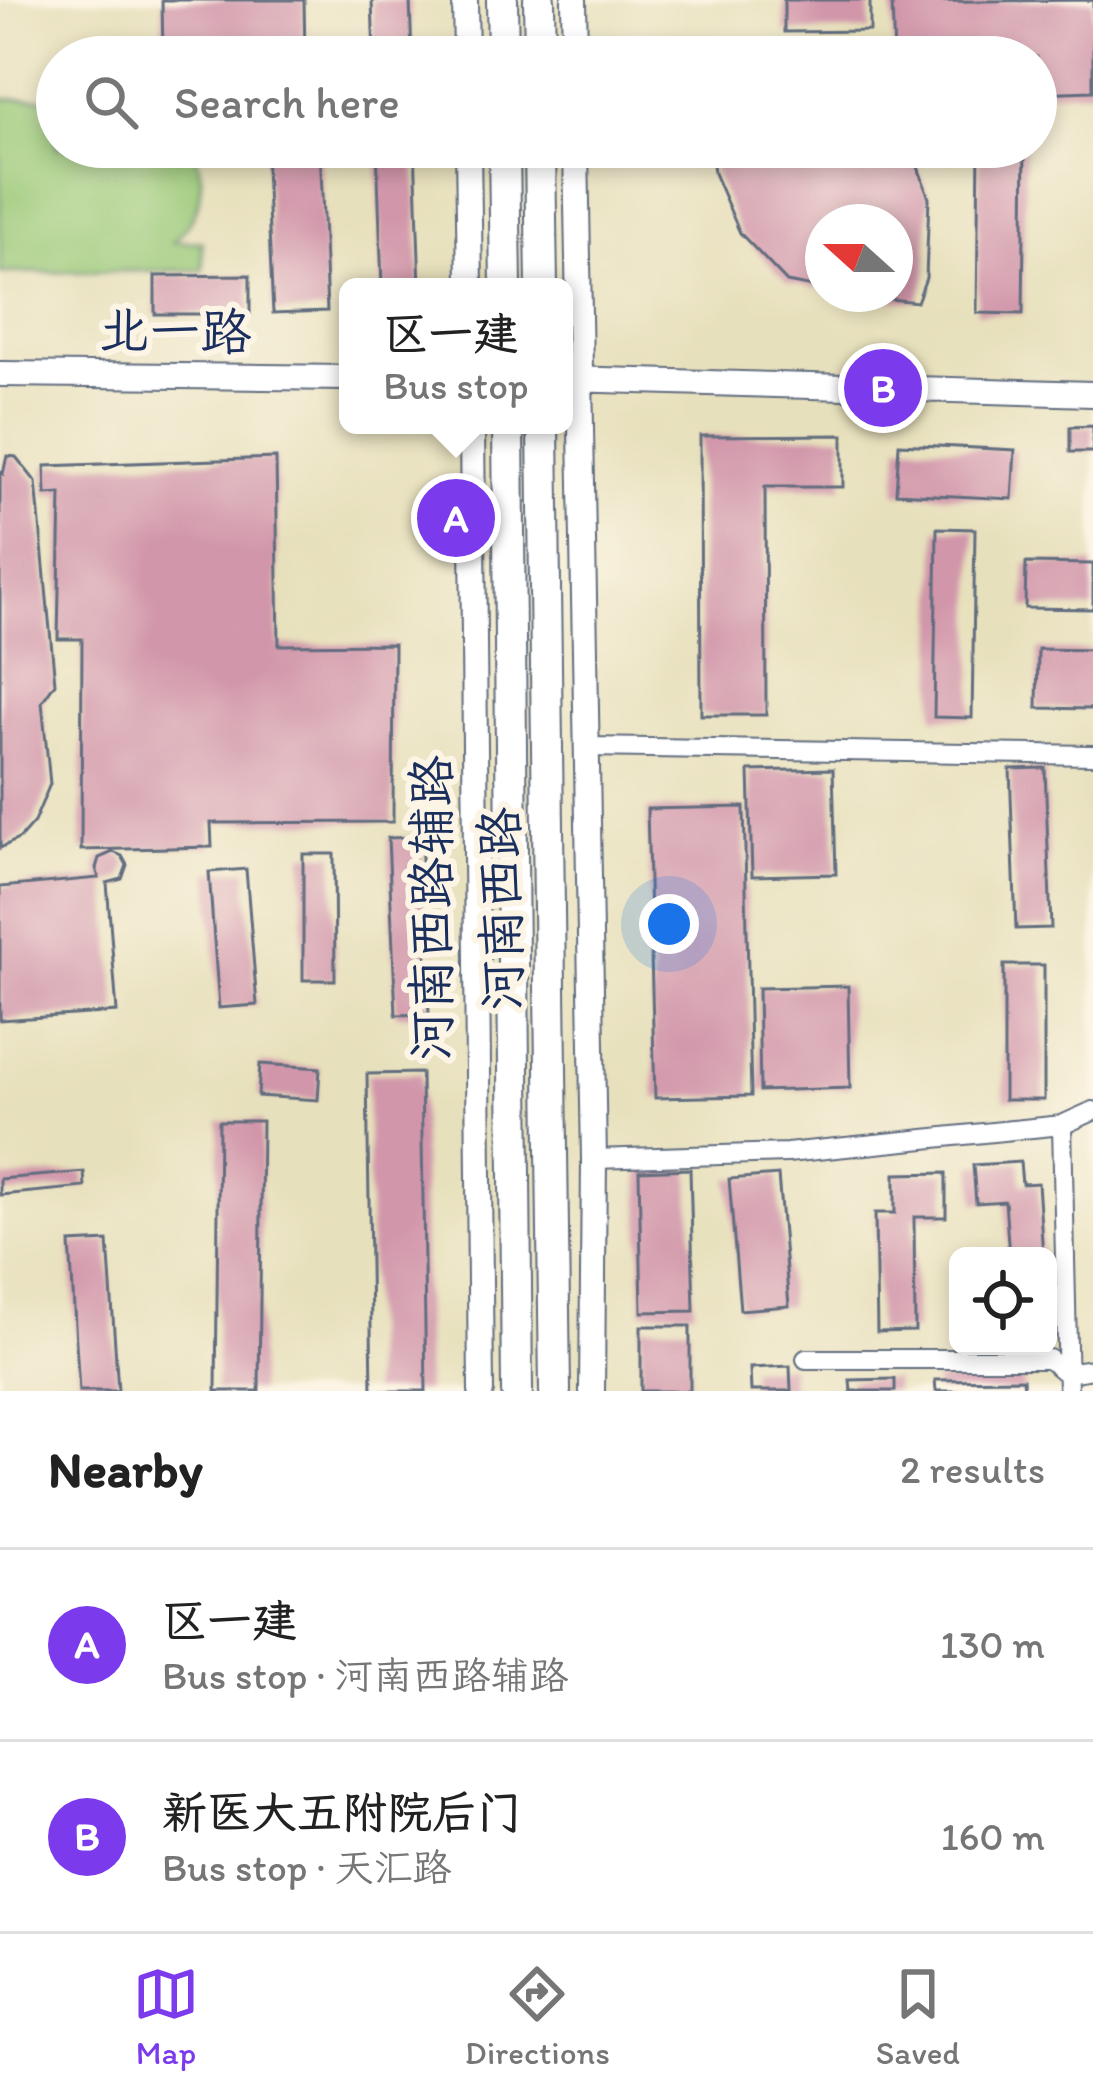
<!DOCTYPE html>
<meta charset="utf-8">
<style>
:root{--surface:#fff;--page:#f6f6f6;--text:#222;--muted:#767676;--line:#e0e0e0;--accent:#7c3aed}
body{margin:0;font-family:Itim,"LXGW WenKai TC",sans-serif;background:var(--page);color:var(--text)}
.controls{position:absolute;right:36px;bottom:36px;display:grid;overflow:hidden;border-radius:18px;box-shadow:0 6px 18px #0003}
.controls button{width:108px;height:108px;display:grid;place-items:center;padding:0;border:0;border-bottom:3px solid var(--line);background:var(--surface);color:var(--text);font:60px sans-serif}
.compass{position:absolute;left:805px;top:204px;width:108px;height:108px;border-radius:50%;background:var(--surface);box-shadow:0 6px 18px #0003;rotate:291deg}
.you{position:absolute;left:669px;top:924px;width:42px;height:42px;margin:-30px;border:9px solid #fff;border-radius:50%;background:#1a73e8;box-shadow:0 0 0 18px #1a73e833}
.badge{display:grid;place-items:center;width:78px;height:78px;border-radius:50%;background:var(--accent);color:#fff;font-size:39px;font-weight:700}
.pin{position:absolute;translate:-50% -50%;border:6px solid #fff;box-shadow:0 3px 12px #0006}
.popup{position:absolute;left:339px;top:278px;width:234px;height:156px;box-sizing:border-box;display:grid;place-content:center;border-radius:18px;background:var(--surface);filter:drop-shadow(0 3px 9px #0005);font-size:39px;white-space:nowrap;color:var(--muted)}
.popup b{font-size:45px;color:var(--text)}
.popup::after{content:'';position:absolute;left:50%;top:100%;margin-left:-24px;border:24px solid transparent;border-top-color:var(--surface)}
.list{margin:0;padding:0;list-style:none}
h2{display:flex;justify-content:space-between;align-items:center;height:156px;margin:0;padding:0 48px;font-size:51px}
h2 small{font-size:39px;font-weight:400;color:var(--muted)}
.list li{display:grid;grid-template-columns:78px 1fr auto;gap:36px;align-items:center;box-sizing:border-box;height:192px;padding:0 48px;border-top:3px solid var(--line)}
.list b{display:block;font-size:45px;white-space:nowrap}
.list p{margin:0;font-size:39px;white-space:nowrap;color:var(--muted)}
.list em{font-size:39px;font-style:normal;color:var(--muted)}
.icon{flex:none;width:66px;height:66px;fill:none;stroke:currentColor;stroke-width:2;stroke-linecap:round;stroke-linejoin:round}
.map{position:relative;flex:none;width:1093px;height:1391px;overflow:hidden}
.search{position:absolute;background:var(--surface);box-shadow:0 6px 18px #0003;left:36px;right:36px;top:36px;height:132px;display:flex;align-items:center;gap:30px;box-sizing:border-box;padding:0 42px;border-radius:66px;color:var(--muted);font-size:45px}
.sheet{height:540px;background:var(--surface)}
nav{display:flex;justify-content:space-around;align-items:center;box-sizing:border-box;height:168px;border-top:3px solid var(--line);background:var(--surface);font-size:33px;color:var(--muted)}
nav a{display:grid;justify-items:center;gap:6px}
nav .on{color:var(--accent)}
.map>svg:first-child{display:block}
</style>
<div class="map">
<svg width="1093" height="1391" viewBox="0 0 1093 1391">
<rect width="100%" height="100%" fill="#fcf5e5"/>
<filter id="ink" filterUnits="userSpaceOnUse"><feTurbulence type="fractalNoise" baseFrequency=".00833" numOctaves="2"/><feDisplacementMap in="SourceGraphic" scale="24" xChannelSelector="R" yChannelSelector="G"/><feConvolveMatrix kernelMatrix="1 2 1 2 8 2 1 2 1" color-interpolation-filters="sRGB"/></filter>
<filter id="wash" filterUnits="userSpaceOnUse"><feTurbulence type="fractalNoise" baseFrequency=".004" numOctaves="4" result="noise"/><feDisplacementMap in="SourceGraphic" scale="48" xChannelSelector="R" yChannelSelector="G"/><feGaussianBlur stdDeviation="2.7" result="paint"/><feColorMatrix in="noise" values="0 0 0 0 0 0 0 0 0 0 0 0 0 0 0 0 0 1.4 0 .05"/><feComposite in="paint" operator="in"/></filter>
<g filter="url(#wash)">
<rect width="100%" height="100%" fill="#e7e0bc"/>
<path fill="#9ac978" stroke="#5a7c6b" stroke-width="3" d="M57 98V147H191C211 181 200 216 173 242H202L203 270 0 273V99Z"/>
<g id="blocks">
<path fill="#d196aa" d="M162 0H304L305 57H163Z
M372 0H410L412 57H374Z
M784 0H870V31L784 32Z
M1093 0V91L1036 93V57H894L892 2Z
M265 147H320L327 311 273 313Z
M377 147H415L420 287H382Z
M711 147H911L929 198 926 278 917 302 870 297V294H895V222H823V289L787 282 740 233 714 173Z
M979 147H1025L1023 314 977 313Z
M250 275V314H155V276Z
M1093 426V452H1070V427Z
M843 435V487H765L766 715H701L700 436Z
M899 444 1015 450 1012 499 896 493Z
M7 456 16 457 36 482 55 683 42 702 50 784 34 822 20 838 0 848V472L3 474Z
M276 458 279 645 394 644 393 822 211 823 212 847 81 850 82 639H58L61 494 46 495 45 466Z
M937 528 975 529 972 718 934 717Z
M1026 563 1093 564V609L1025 608Z
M1038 649 1093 650V709L1037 708Z
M1045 768 1051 928 1016 929 1010 769Z
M833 769 836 874 752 876 749 771Z
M744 807 751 1096 655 1098 647 809Z
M421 837 429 1014 396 1015 388 838Z
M113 852 122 856 127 865 122 879 107 883 117 1012 0 1020V887L99 878 96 868 99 858Z
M303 854H334L335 980H303Z
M246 869 257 1005 219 1008 209 872Z
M1004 965H1044V1100H1004Z
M848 986 850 1088 760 1091 758 988Z
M260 1064 320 1068 318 1100 258 1096Z
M421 1073 426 1391H372L367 1074Z
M219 1121H262L259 1391H216Z
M1020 1162 1022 1184 1038 1183 1043 1256H1009L1005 1201 976 1203 973 1165Z
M690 1169 694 1311 642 1312 639 1171Z
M84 1172 85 1187 0 1195V1179Z
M946 1173V1217H914L915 1331 877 1332 875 1213H895V1174Z
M778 1175 789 1306 740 1310 729 1179Z
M108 1241 118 1391H79L70 1243Z
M641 1326H690V1391H641Z
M790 1366 791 1391H751L750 1368Z
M895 1379V1391H851L850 1380Z
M1023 1379 1024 1391H936L935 1380Z"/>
</g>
</g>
<g filter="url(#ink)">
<use href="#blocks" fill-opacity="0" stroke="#626d7f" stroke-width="3"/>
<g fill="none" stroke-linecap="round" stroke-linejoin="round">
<g stroke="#626d7f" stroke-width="22">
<path id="minor" d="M586 747 1093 755
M1062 1125 1068 1391
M594 1159 787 1153 1062 1125 1093 1111
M806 1359H1049L1066 1373 1093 1369"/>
</g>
<g stroke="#626d7f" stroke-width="28">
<path id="tertiary" d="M465 0 466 57
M574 0 575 57
M468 147 470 287
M576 147 594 1159 592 1391
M0 374 348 378
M568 379 1093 394
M472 425 481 1391"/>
</g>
<g stroke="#626d7f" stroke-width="34">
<path id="primary" d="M502 0 503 57
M539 0 540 57
M504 147 506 287
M540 147 542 287
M508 425 517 1391
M543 425 555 1391"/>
</g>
<use href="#minor" stroke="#fff" stroke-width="18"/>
<use href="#tertiary" stroke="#fff" stroke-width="24"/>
<use href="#primary" stroke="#fff" stroke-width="30"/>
</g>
</g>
<g text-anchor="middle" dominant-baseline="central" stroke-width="12" stroke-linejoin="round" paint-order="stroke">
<g font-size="51" fill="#1b2f5e" stroke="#fcf5e5">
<text transform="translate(175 331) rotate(1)">北一路</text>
<text transform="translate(431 908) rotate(-90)">河南西路辅路</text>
<text transform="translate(501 909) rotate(-91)">河南西路</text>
</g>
</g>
</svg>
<div class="controls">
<button><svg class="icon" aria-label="locate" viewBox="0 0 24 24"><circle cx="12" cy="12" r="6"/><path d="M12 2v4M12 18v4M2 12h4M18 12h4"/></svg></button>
</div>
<svg class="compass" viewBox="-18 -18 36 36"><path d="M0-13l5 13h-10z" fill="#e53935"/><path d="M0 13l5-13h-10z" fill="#767676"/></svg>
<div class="you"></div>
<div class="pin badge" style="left:456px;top:518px">A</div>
<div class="popup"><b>区一建</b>Bus stop</div>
<div class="pin badge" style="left:883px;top:388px">B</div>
<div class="search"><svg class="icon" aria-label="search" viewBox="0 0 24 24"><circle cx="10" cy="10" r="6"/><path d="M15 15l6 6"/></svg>Search here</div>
</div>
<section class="sheet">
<h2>Nearby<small>2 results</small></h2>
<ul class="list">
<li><span class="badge">A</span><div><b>区一建</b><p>Bus stop · 河南西路辅路</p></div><em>130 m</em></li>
<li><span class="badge">B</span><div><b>新医大五附院后门</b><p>Bus stop · 天汇路</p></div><em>160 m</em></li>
</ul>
</section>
<nav>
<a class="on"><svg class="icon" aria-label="map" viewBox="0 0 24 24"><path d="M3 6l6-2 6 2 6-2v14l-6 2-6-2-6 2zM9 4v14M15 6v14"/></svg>Map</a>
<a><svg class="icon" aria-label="directions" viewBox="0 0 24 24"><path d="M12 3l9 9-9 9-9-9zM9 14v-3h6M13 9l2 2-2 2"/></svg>Directions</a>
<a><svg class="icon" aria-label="saved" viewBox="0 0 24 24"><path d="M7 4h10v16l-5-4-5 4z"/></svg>Saved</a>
</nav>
